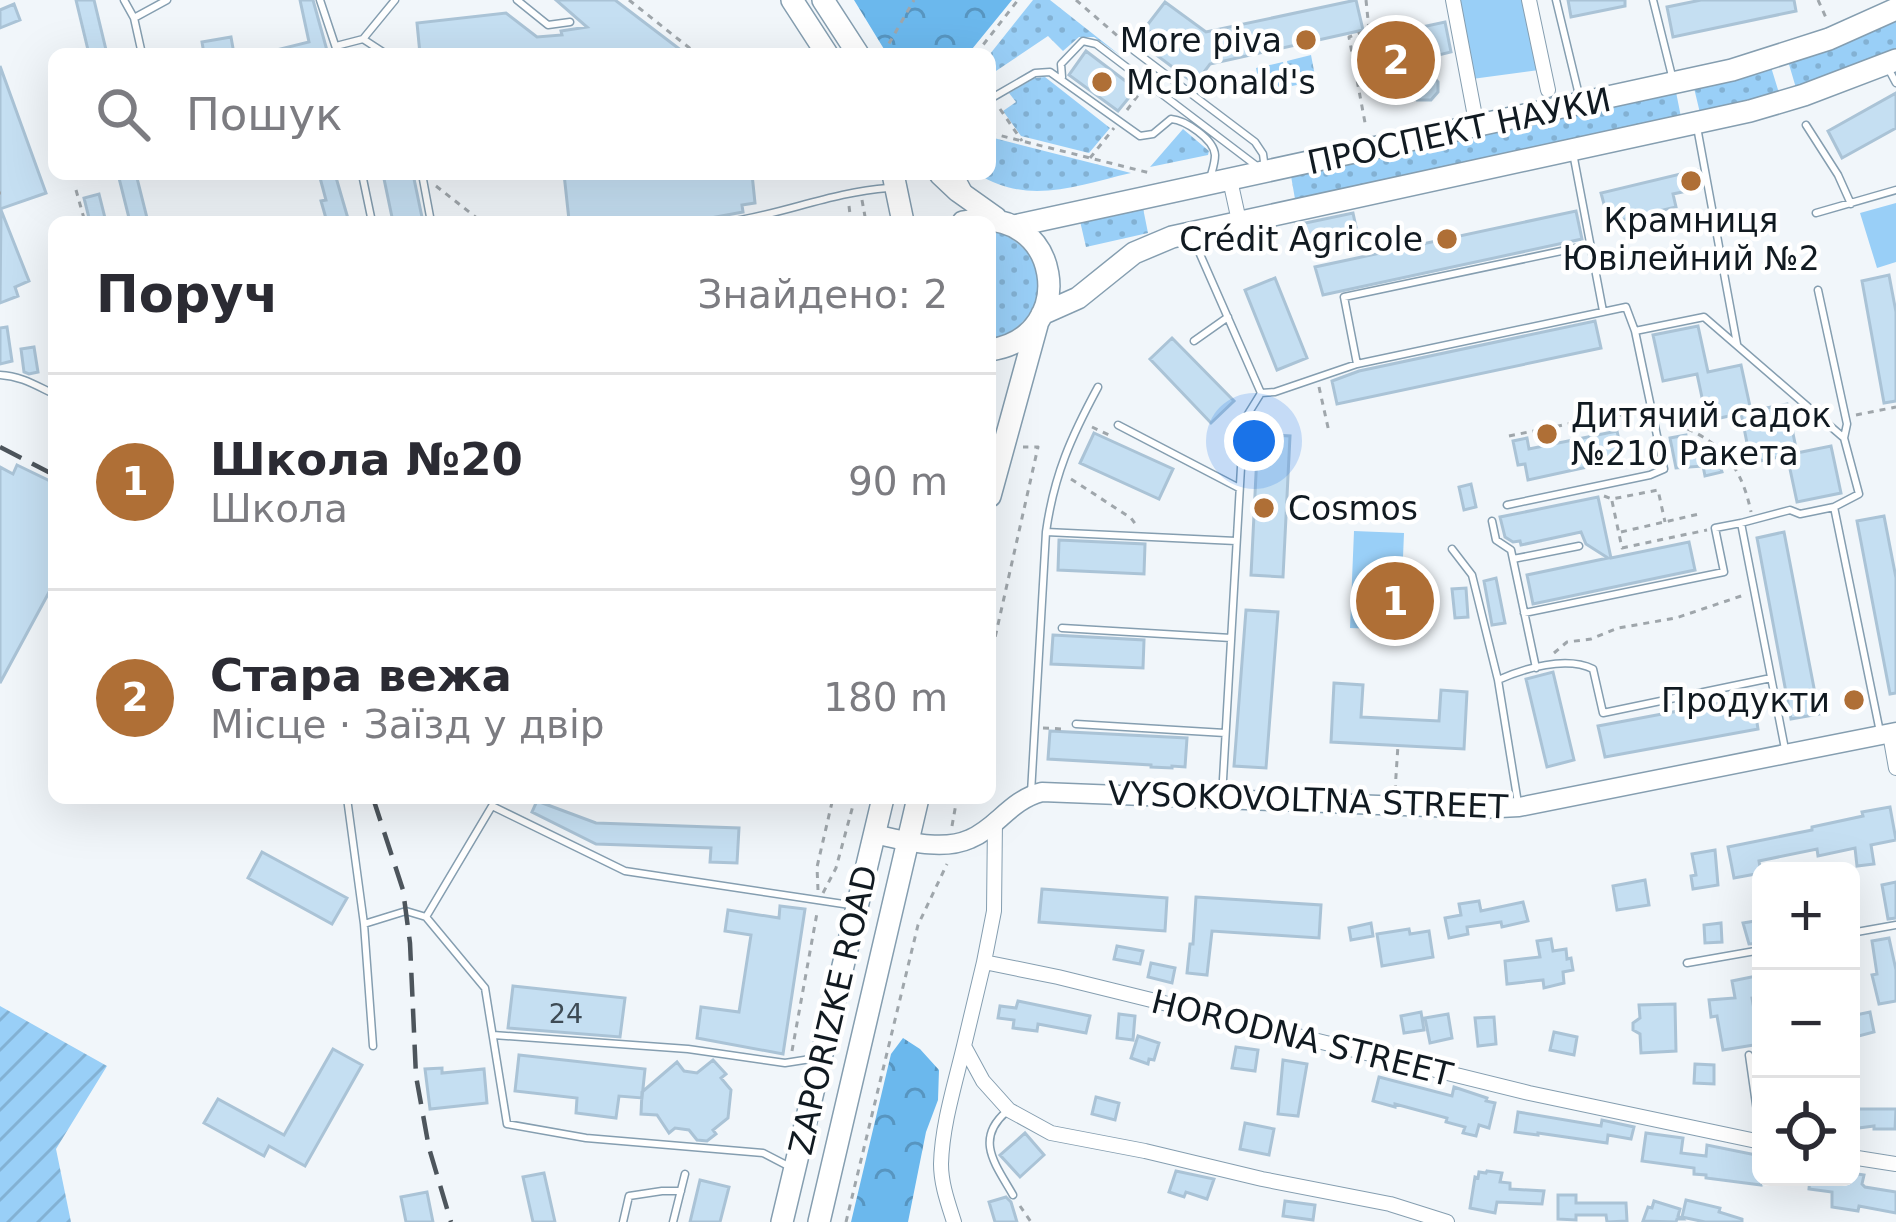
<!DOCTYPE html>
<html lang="uk">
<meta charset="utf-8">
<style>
:root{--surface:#fff;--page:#f7f7f7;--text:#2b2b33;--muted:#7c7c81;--line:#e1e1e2;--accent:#af6f36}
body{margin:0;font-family:"DejaVu Sans",sans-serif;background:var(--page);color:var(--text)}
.controls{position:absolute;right:36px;bottom:36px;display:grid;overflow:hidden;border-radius:18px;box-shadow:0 12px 48px #0002}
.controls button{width:108px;height:108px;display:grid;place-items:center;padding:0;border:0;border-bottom:3px solid var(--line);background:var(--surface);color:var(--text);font:60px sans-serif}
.you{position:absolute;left:1254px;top:441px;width:42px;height:42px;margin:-30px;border:9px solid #fff;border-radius:50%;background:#1a73e8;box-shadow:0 0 0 18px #1a73e833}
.badge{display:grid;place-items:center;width:78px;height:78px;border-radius:50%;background:var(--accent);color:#fff;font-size:39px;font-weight:700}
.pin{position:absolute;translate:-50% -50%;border:6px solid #fff;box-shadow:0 3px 12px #0006}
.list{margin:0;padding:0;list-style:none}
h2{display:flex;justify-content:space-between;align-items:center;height:156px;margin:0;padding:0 48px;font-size:51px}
h2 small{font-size:39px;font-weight:400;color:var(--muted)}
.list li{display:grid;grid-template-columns:78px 1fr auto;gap:36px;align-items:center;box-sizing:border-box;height:216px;padding:0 48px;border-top:3px solid var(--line)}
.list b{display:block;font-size:45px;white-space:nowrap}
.list p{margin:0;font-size:39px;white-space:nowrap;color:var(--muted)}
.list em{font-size:39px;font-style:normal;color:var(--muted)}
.icon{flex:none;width:66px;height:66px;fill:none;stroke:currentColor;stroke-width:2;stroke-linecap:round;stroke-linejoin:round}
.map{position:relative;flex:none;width:1896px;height:1222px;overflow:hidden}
.search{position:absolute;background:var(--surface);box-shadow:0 12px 48px #0002;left:48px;top:48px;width:948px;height:132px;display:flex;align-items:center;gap:30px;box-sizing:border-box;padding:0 42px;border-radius:18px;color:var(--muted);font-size:45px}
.panel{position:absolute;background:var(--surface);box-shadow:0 12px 48px #0002;left:48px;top:216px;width:948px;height:588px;border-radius:18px}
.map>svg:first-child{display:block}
</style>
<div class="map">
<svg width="1896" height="1222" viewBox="0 0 1896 1222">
<defs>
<pattern id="grass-dots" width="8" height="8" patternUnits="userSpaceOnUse" patternTransform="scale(3)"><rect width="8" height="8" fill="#99cff7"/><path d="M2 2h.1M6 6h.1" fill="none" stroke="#83b1d3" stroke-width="1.8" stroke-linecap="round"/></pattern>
<pattern id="forest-crowns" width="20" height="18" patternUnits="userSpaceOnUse" patternTransform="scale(3)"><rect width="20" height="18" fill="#6bb8ed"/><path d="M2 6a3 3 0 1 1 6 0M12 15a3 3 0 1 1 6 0" fill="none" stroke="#5795c0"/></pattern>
<pattern id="garden-furrows" width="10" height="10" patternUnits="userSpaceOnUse" patternTransform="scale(3)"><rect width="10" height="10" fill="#99cff7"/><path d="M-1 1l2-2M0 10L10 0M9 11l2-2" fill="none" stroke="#83b1d3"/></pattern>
</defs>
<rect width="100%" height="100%" fill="#f1f6fa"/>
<path fill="url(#grass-dots)" d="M1033 0H1050L1121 56 1094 37H1079L1063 51 1048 36 990 75V54Z
M1896 19V50L1796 88 1788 61Z
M1311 55 1316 81 1292 86 1287 61Z
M1283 62 1289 87 1261 93 1256 68Z
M1771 67 1779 93 1700 113 1694 88Z
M1045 77 1110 128 1089 153 1021 136 1003 111 1016 102 1009 93 1035 78Z
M1676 92 1681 117 1295 199 1291 176Z
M1183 129 1209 151 1208 155 1150 167Z
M990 137 1131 173C1078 185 1028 206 978 174H990Z
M1143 208 1148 233 1086 247 1080 221Z
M990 229C1056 250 1055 320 990 341Z"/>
<path fill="url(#forest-crowns)" d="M854 0H1012L968 54H887Z
M903 1038 920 1049 939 1070 938 1100 926 1132 908 1222H851L891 1054Z"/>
<path fill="#99cff7" d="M1458 0H1524L1539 70 1472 79Z
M1896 203V262L1877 268 1860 213Z
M1354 531 1404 533 1400 630 1350 628Z"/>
<path fill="url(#garden-furrows)" d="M0 1006 107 1066 56 1149 71 1222H0Z"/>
<path fill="#c5dff2" stroke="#aac3d6" stroke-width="3" d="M76 0H94L107 54H89Z
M300 0H313L328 54H281L280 49 309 42Z
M556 0H615L686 54H420L417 23 506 13 537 37 562 35 561 31 587 27Z
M1356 0 1363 30 1210 64 1195 84 1147 48 1156 36 1145 28 1165 2 1206 32Z
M1568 0H1625V6L1571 17Z
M1701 0H1794L1796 11 1673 37 1667 7Z
M14 4 20 20 0 28V10Z
M1445 22 1451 52 1418 60 1438 82V92L1431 100H1417L1410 93 1409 83 1416 60 1369 71 1362 40Z
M231 37 234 54H204L202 42Z
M1086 51 1136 89 1118 111 1069 75Z
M0 66 46 193 0 209Z
M1896 93V128L1842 158 1828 131Z
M1697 170 1701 188 1673 194 1676 207 1609 223 1601 193Z
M118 174H136L148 222H130Z
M319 174H335L349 222H327L321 201 326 200Z
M383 174H413L423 222H393Z
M564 174H752L755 203 742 205 743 212 689 222H575V219L569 220Z
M99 194 106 222H90L84 198Z
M1 210 29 281 15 287 18 296 0 303Z
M1576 211 1582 239 1323 295 1315 267Z
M1353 213 1356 227 1299 239 1296 225Z
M1889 275 1896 312V401L1884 403 1862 281Z
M1275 278 1307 358 1277 370 1245 290Z
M1595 321 1601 348 1337 404 1332 381 1359 371Z
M1698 326 1708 372 1741 365 1751 411 1707 421 1697 374 1663 381 1653 335Z
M7 327 12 361 0 364V328Z
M1172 338 1234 401 1211 423 1150 359Z
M34 347 38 372 29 374 24 372 21 349Z
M1787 404 1797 453 1751 463 1741 413Z
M1617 431 1620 444 1616 445 1619 460 1528 480 1525 464 1518 465 1513 441 1527 438 1529 449Z
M1094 433 1173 469 1159 499 1080 463Z
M1258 434 1290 436 1283 577 1251 575Z
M1686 435 1689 451 1714 446 1722 472 1705 476 1703 466 1676 468 1670 438Z
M1831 446 1841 493 1797 502 1787 455Z
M17 465 54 483V583L0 683V467L13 474Z
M1471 484 1476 507 1464 510 1459 487Z
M1598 497 1611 558 1689 542 1695 570 1533 604 1527 575 1608 558 1586 544 1581 532 1521 545 1520 541 1513 542 1505 537 1500 517Z
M1884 516 1896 578V693L1890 694 1857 521Z
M1784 532 1819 714 1791 719 1757 538Z
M1059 540 1145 544 1144 574 1058 570Z
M1496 578 1505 623 1492 625 1484 581Z
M1466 588 1468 617 1455 618 1452 589Z
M1246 610 1278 612 1266 768 1234 766Z
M1053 635 1144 640 1143 668 1051 664Z
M1553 672 1574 760 1547 767 1526 679Z
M1334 683 1363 685 1361 717 1439 721 1441 690 1467 692 1464 749 1331 742Z
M1753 697 1758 729 1605 757 1598 726Z
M1050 731 1187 738 1185 767 1172 766V768L1151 767V765L1048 759Z
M537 801 596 823 739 828 737 863 710 862 711 848 596 844 532 812Z
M1890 807 1896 840 1871 845 1874 864 1857 866 1855 848 1818 856 1817 849 1759 861 1761 873 1734 878 1728 847 1812 830V827L1863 816 1862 812Z
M1715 850 1718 885 1693 889 1691 876 1696 875 1692 854Z
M262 852 347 898 332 924 248 878Z
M1645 880 1649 905 1617 910 1613 886Z
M1896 882V918L1888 919 1882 885Z
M1042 889 1167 898 1165 931 1039 922Z
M1196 897 1321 905 1319 938 1212 931 1207 975 1187 973 1190 944H1193Z
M1479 901 1481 911 1523 902 1528 921 1502 927 1501 922 1467 927 1468 934 1449 938 1445 918 1461 915 1459 904Z
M780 906 805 909 783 1054 697 1038 701 1007 739 1012 751 935 725 931 728 910 779 918Z
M1761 920V943L1749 944 1743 923Z
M1371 923 1373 936 1351 940 1349 928Z
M1721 923 1722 942 1705 943 1704 925Z
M1409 929 1410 934 1429 931 1433 957 1382 966 1377 934Z
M1889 938 1896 970V1001L1879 1004 1872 975 1877 974 1872 941Z
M1551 939 1553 951 1566 949 1567 959 1571 958 1573 970 1563 972 1564 983 1544 988 1543 980 1507 984 1505 961 1540 957 1537 941Z
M1117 946 1143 951 1140 964 1114 959Z
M1151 963 1175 968 1172 983 1148 977Z
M1761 975V997L1752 998 1760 1044 1723 1050 1717 1016 1711 1017 1709 1000 1735 998 1732 981Z
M513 986 625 998 620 1037 508 1028Z
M1018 1001 1090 1016 1086 1033 1038 1024 1037 1031 1013 1028 1014 1020 998 1018 1000 1006 1016 1008Z
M1675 1004 1676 1051 1641 1053 1640 1034 1633 1030V1023L1640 1018 1639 1005Z
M1421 1012 1424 1030 1404 1033 1401 1016Z
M1870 1012 1874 1032 1851 1038V1016Z
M1119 1014 1135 1016 1133 1040 1117 1038Z
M1448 1014 1452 1038 1430 1043 1425 1018Z
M1494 1017 1496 1044 1478 1046 1475 1018Z
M1554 1032 1577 1037 1574 1055 1550 1050Z
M1138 1036 1159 1043 1154 1060 1149 1059 1148 1064 1131 1058Z
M1236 1047 1258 1050 1255 1071 1232 1068Z
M333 1049 362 1065 305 1166 269 1146 264 1156 204 1123 218 1099 284 1135Z
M519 1055 645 1069 642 1098 619 1096 616 1118 576 1113 577 1098 515 1091Z
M713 1060 726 1074 721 1078 731 1090 728 1118 713 1130 716 1134 707 1141 697 1140 689 1130 675 1128 669 1133 657 1115 641 1114 642 1092 677 1062 684 1071 697 1073Z
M1283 1060 1307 1064 1298 1116 1278 1114Z
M1695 1064 1714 1065V1084L1694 1083Z
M442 1068V1073L484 1069 487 1103 430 1109 425 1069Z
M1379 1077 1452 1096 1454 1087 1487 1098 1486 1101 1495 1103 1489 1128 1479 1125 1476 1136 1463 1133 1465 1127 1446 1122 1447 1118 1395 1104V1107L1373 1101Z
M1096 1097 1119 1103 1115 1120 1092 1114Z
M1851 1109H1896L1895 1129H1874V1126L1851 1129Z
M1518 1112 1601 1126 1602 1120 1634 1127 1631 1139 1608 1135 1607 1143 1538 1133V1135L1515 1132Z
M1245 1123 1274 1129 1269 1155 1240 1149Z
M1025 1133 1044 1155 1020 1177 1000 1155Z
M1646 1133 1683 1138 1681 1153 1706 1156 1707 1145 1761 1156V1185L1706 1178V1175L1694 1174V1168L1642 1161Z
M1176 1171 1214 1179 1207 1199 1186 1192 1184 1197 1169 1192Z
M1487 1171 1502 1173 1500 1182 1510 1183V1189L1544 1191 1542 1204 1497 1202 1495 1213 1470 1208 1475 1177 1478 1178 1479 1172 1486 1173Z
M544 1173 555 1222H533L523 1177Z
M1851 1173 1864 1175 1862 1184 1865 1187 1896 1192V1213L1859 1206 1858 1211 1832 1207V1192L1809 1189 1810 1177H1851Z
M700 1180 729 1187 720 1222H690Z
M427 1192 433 1222H406L401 1197Z
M1558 1195H1576V1203H1626L1627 1221 1607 1222 1606 1215H1576V1220L1558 1219Z
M1006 1197 1011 1202 1017 1222H995L989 1202Z
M1686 1200 1720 1208 1719 1212 1742 1219V1222H1705L1682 1217Z
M1285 1201 1315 1205 1313 1220 1283 1216Z
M1654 1201 1680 1209 1678 1216 1682 1219H1677L1676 1222 1643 1221 1648 1207 1652 1208Z"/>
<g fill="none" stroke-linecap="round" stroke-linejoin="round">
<g stroke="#859eb0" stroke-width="9">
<path id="service" d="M124 0 134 18 142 54
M320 0 338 54
M517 0 548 25 570 22
M1556 0 1579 95
M1653 0 1673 80
M134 18 167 0
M363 39 386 54
M336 46 363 39 395 0
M1128 46 1255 142 1263 154 1265 169
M1888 68 1896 83
M1062 77 1061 64 1083 41 1096 44 1258 167
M990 99 1035 73 1050 72 1140 136 1153 134 1171 119C1185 120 1214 139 1215 155 1215 162 1213 168 1211 175
M1806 125 1838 175 1851 204
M1697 127 1737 344
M1573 153 1603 311
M362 174 372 222
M422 174 431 222
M960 174 969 191
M1816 213 1896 190
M729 222C783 214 833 192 888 188
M1192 236 1261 393 1248 414 1242 450 1222 797
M1818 290 1847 424 1844 438
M1194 341 1228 317
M1357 364 1344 297 1590 245
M0 375C21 376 35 385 54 394
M1261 393 1275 392 1357 364 1626 307 1635 331 1704 317 1844 438 1859 494 1834 507 1880 732
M1118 425 1239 488
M1507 505 1650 475 1664 469 1635 331
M1492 521 1496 540 1511 550 1536 668
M1046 532 1236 541
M1452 549 1472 575 1498 680
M1513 559 1579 546
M1524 613 1724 572 1715 528 1741 523
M1062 628 1231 638
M1076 724 1225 733
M1785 749 1741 523 1790 510 1800 514 1834 507
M1031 793 1046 532C1054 475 1071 437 1098 387
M347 798 364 924
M1518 803 1498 680C1525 668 1566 656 1593 669L1603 713 1771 678
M1851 933 1896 925
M1687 963 1761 950
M493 1035 688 1049 785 1063 817 1058
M373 1046 364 924 406 911 426 917
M1749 1055 1761 1139
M1006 1112C974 1140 996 1165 1013 1195
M792 1168 763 1153 586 1138 507 1124 485 988 426 917 492 806 625 871 850 905
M623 1222 629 1196 662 1191H681
M673 1222 685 1174"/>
</g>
<g stroke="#859eb0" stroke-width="16">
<path id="minor" d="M1453 0 1477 127
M1529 0 1548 90
M1230 180 1239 221
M1890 734 1896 768
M995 820 994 911 984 962 1058 977 1529 1093 1761 1142
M984 962 964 1046 983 1081 1009 1110 1051 1133 1145 1151 1262 1179 1390 1204 1447 1222
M1851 1157 1896 1164
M954 1222C948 1203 941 1184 941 1164 942 1125 955 1084 964 1046"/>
</g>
<g stroke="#859eb0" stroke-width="21">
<path id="secondary" d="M874 834C903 840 941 852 970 839 997 828 1010 800 1042 792L1480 809 1519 807 1896 732"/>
</g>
<g stroke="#859eb0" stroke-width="24">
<path id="primary" d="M792 0 827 54
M823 0 858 54
M893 174 903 222
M940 174 958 191 996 218
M963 222C1062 201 1081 337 990 350
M1014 226 1732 70 1829 39 1896 9
M1042 314 1078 298 1134 253 1172 237 1750 111 1804 95 1896 60
M990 496 1037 325
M782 1222 883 798
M819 1222 918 798"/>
</g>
<path stroke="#9fa6ab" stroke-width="3" stroke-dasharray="6 6" stroke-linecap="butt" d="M629 0 697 54
M1076 0 1120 38
M1366 0 1369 30 1349 37 1366 128
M1818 0 1827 20
M883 54 914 0
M976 54 1018 0
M1000 109 1022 141
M1127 110 1139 94
M990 133 1150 173
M1090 158 1114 128
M436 186 482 222
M76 190 85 222
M0 193H1
M862 200 866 222
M849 206 851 222
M1319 387 1329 432
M1856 415 1896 407
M1665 420C1715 437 1740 459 1751 512
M1092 427 1111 436
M1509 436 1612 415 1644 416
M1071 479 1131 518 1136 525
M1604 496 1612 499 1658 490 1665 522
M1612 501 1622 548 1707 530
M1621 532 1699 514
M1554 653 1567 642 1591 639 1618 628 1676 618 1744 595
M990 660 1038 447H1023
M1043 728 1063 729
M1395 791 1398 745
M952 826 957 798
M818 890 817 867 833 798
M823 893 836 868 855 798
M792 1051 817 913
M1020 1206 1031 1222
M846 1222 918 925 947 864"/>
<use href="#service" stroke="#fff" stroke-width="6"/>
<use href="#minor" stroke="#fff" stroke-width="14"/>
<use href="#secondary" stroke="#fff" stroke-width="18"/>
<use href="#primary" stroke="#fff" stroke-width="21"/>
<path stroke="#4d555c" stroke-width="4.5" stroke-dasharray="24 12" stroke-linecap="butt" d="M0 447 54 475
M373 798 403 890 410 943 416 1076 429 1148 451 1222"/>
</g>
<g fill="#af6f36" stroke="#fff" stroke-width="4.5">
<circle cx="1306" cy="40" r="12"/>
<circle cx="1102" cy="82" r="12"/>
<circle cx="1691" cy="181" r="12"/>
<circle cx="1447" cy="239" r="12"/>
<circle cx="1547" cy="434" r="12"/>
<circle cx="1264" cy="508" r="12"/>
<circle cx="1854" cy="700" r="12"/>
</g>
<g text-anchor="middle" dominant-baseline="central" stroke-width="9" stroke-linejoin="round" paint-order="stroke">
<g font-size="27" fill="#3e4b55">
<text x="566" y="1013">24</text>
</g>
<g font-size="33" fill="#111a21" stroke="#fff" text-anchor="end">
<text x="1282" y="40">More piva</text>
<text x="1126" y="82" text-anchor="start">McDonald's</text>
<text x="1691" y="220" text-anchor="middle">Крамниця<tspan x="1691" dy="38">Ювілейний №2</tspan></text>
<text x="1423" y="239">Crédit Agricole</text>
<text x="1571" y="415" text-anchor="start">Дитячий садок<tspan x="1571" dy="38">№210 Ракета</tspan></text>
<text x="1288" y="508" text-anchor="start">Cosmos</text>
<text x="1830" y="700">Продукти</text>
</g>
<g font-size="33" fill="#111a21" stroke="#fff">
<text transform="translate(1459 131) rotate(-12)">ПРОСПЕКТ НАУКИ</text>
<text transform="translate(1308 800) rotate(2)">VYSOKOVOLTNA STREET</text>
<text transform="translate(833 1010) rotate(-77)">ZAPORIZKE ROAD</text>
<text transform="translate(1302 1038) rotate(14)">HORODNA STREET</text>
</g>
</g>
</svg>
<div class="controls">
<button>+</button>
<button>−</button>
<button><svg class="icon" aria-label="locate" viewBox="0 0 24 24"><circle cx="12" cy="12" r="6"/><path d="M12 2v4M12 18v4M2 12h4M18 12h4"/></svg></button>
</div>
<div class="you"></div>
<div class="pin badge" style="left:1395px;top:601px">1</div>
<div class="pin badge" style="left:1396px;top:60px">2</div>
<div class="search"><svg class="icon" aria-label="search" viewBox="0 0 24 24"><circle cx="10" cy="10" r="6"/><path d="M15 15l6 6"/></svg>Пошук</div>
<section class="panel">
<h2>Поруч<small>Знайдено: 2</small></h2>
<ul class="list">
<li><span class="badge">1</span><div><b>Школа №20</b><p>Школа</p></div><em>90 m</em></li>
<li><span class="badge">2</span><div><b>Стара вежа</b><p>Місце · Заїзд у двір</p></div><em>180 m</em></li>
</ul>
</section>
</div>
